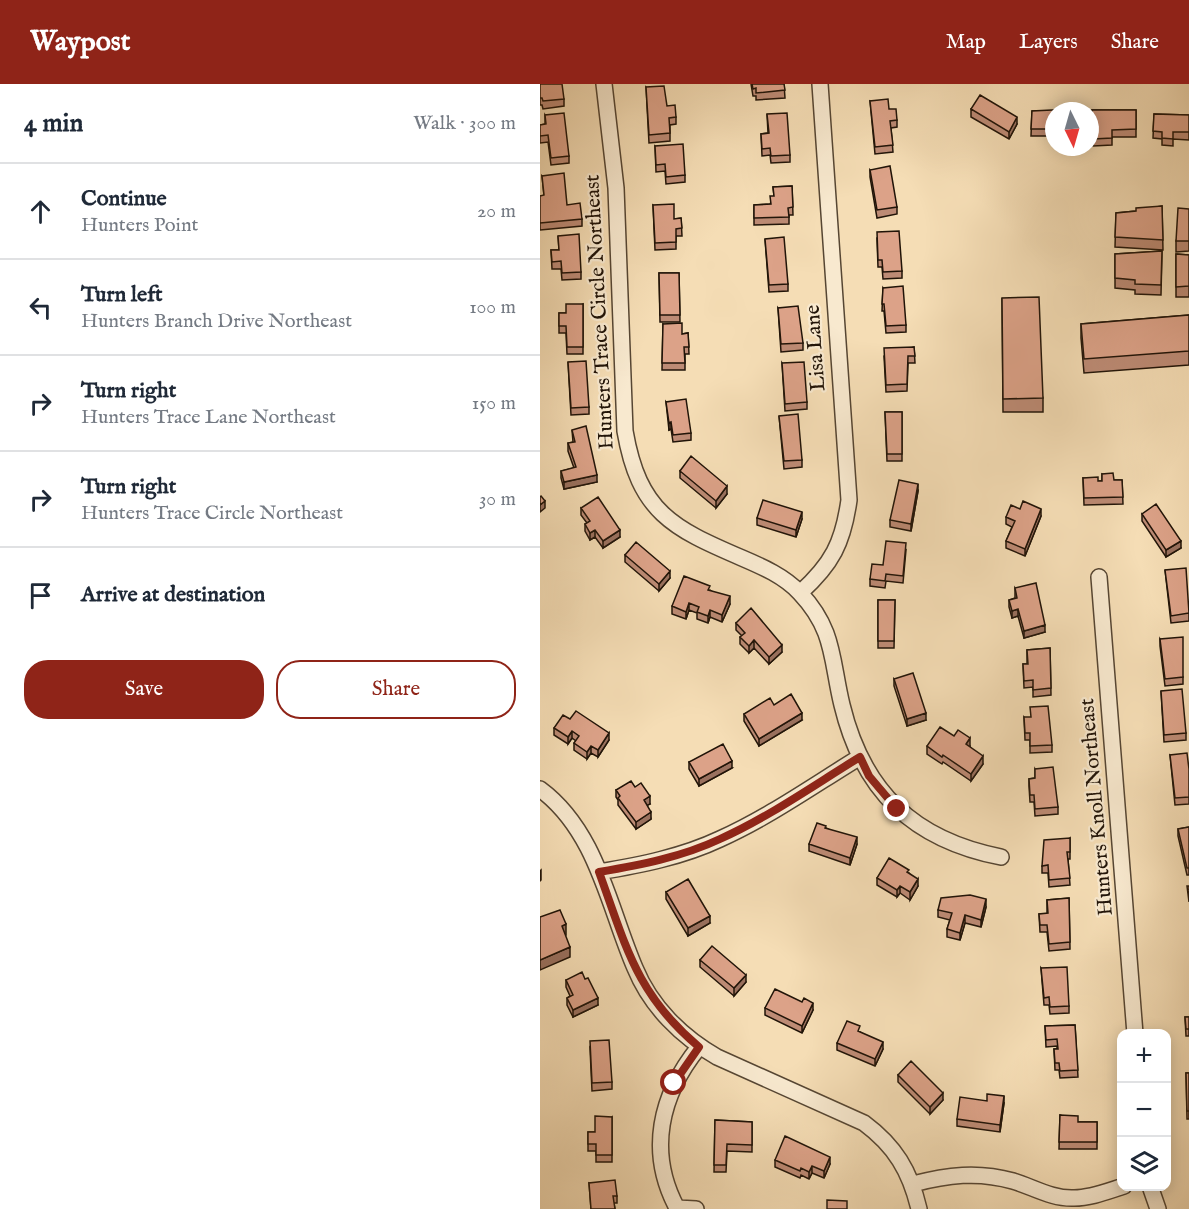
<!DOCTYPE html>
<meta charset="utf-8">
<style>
:root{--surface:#fff;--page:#f6f6f7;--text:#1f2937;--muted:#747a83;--line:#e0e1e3;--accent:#8f2418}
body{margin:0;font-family:"IM FELL English",serif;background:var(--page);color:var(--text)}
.controls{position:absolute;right:18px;bottom:18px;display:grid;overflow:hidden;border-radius:12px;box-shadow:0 3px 15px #0003}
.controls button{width:54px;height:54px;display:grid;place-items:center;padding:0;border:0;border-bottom:2px solid var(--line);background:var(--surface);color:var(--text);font:30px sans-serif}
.compass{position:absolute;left:505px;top:18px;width:54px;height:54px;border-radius:50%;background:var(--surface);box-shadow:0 3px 15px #0003;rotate:175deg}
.stop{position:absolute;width:18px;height:18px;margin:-14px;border:4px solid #8f2418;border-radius:50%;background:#fff}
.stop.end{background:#8f2418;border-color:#fff;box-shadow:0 2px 6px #0008}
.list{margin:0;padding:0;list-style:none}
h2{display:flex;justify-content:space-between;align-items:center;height:78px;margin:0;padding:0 24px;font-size:26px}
h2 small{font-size:20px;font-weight:400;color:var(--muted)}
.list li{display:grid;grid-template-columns:39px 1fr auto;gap:18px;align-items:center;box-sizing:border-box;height:96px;padding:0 24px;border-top:2px solid var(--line)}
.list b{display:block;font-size:22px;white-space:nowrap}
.list p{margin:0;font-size:20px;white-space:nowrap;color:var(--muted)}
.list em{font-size:20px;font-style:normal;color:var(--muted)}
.actions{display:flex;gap:12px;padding:18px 24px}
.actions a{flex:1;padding:14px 0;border:2px solid var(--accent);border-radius:24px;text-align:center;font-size:21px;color:var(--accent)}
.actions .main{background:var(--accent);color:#fff}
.icon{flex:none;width:33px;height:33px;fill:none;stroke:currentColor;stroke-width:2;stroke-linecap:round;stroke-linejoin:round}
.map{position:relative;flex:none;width:649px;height:1125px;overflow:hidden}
header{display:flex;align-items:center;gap:36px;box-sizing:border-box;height:84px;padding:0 30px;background:var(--accent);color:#fff}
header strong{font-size:28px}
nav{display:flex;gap:33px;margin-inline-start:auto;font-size:21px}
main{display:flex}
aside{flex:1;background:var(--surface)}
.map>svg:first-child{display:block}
</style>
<header>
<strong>Waypost</strong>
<nav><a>Map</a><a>Layers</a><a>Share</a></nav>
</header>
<main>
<aside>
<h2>4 min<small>Walk · 300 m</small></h2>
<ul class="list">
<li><svg class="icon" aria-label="ahead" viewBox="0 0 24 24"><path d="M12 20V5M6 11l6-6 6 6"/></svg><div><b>Continue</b><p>Hunters Point</p></div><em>20 m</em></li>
<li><svg class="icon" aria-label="left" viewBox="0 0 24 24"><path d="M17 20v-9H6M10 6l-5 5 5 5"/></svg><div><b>Turn left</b><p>Hunters Branch Drive Northeast</p></div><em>100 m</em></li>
<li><svg class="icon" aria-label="right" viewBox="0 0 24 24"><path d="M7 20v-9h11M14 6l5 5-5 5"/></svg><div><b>Turn right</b><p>Hunters Trace Lane Northeast</p></div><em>150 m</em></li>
<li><svg class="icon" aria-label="right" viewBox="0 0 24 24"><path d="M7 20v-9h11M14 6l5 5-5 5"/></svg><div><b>Turn right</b><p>Hunters Trace Circle Northeast</p></div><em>30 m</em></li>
<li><svg class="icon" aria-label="arrive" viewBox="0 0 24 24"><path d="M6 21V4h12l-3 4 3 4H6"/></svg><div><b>Arrive at destination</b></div></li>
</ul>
<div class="actions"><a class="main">Save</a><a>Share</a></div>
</aside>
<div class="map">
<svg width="649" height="1125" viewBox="0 0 649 1125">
<rect width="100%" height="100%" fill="#f5ddb5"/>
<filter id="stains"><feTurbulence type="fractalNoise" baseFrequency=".00333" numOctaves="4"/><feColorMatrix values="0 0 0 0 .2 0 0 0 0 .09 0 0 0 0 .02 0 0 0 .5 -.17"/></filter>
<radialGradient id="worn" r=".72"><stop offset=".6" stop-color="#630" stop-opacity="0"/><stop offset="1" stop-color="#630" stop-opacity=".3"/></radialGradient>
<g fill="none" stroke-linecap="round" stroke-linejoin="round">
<g stroke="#564633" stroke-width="18">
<path id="minor" d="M64 0 76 104 85 347C99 428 132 444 202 474 223 483 244 492 260 509 295 546 291 576 302 621 323 708 374 756 461 773
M559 493 595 950
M260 509C292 480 303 459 309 416L280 0
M0 705C57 747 69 824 95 884 111 923 142 953 177 973L324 1039C355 1062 370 1087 379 1125
M59 788C100 781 142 773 180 755 229 733 274 701 320 673
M373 1100C407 1091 438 1087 473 1097 493 1103 512 1115 534 1114 551 1114 568 1107 584 1102
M610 1102 618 1125
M137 1124C107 1068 120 1011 159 963
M137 1124 156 1125"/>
</g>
<use href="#minor" stroke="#f8e9cf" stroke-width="15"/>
</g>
<path fill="#bd8b75" stroke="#211408" stroke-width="1.5" d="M0 0 24 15V22L3 25 2 21H0Z
M211 0H244L245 14 216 16V12H213Z
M106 3 127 22 136 33V40L130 41V57L109 59Z
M330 17 349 25 357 36V43L351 44 353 68 335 70Z
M431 25 477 40 469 55 431 33Z
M552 26H596V53H572V61L553 62Z
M492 27H514V52H491Z
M227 30 250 71V78L231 79 230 71 222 72 221 50 228 49Z
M614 30 649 31V56L633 55V62L622 61V55L613 54Z
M5 31 29 72V79L11 81 8 58 0 59V41L5 40Z
M115 62 145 91V98L126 100 125 87 116 88Z
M330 86 357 123V130L337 134 330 93Z
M2 92 27 121 42 135V142L0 146V112H4Z
M252 102 253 131H249V140L214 141V121L230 120 234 112 233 103Z
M113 121 134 135 141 134 142 152H136V165L115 166Z
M622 122 623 166 575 163 576 129 596 127Z
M649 125V167L636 168V157Z
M18 152 41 188V195L22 196 21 185H12L11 166H19Z
M225 155 248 200V207L229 208Z
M337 155 362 187V194L343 195 342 183H338Z
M622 167 621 211 595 210V206L575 204V170Z
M636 170 649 171V213H636Z
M119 189H139L140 238H120Z
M343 204 366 241V248L346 249 344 227H342Z
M462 214 503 314V328H463Z
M43 220V270H27L26 249H19V229H26Z
M238 224 263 259V266L241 268Z
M649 231V281L544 289 541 254V240Z
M123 240 142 250 148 249 149 270H145V286H122Z
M374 263 375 279H368L367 307 346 308 344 272Z
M28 278 49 323V330L31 331Z
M242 279 267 318V325L245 327Z
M126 318 151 349V356L133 358 131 345 129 346Z
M345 328H362V377H347Z
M239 332 262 376V383L244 385Z
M32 346 57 398 24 405 21 394V387L34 384 28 367V359L33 358Z
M140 387 187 410 176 424 140 394Z
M562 390 574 396H582L583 420 544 421 543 394 558 397H562Z
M378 407 371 447 350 443V436Z
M41 424 80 453 63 464 55 453 50 456 45 447V440L47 439 41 431Z
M480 425 501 432 485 472 466 464V457L472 443 466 440V433Z
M602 430 641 464 626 473 602 437Z
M217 434 262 435 256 453 217 441Z
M366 466 363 499 346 497 345 504 330 502V495L343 481Z
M85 471 130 494 119 507 85 478Z
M625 486 649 525V537L631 539Z
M475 504 505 548 484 554 478 532 472 534 469 523V516L475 514Z
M170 506 190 520 182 538 170 533 168 539 157 535V529L149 526 146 535 132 530V522Z
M338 516H355L354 564H338Z
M196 539 242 568 229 580 214 564 209 569 200 560V553L202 552 196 546Z
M620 555 643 593V600L625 602 620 562Z
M510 564 511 611 493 613V603L484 604 483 580H487V566Z
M354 595 386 636 367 642 354 602Z
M621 607 646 649V656L624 658Z
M234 621 262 636 219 662 204 637V630Z
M484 633 512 661V668L490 669V656H485Z
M30 635 69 656 58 673 51 669 47 675 34 666V659L36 657 32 654 28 660 14 651V644Z
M414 652 430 662V663L443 680 431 697 403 678 402 680 387 670V662Z
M630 671 649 685V720L635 721Z
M149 678 192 684 159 702 149 685Z
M495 685 518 723V730L495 732 494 718H490L489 702V695L495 694Z
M95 703 110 720 107 721 111 735 96 745 78 721V716L76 713V706Z
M649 743V791H647L638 752V745Z
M286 744 317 760 310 781 269 767V760Z
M530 754V775H528L530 801 509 803 508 789H502V782Z
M369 789 378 802 370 816 360 809 357 813 337 801V794Z
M126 808 170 839 148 852 126 815Z
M529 814 530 865 509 867 507 848H500L499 830H507V816Z
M446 823 441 843 425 839 420 856 407 853V845L410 836 398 833V826Z
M160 876 206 898 194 912 160 883Z
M501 884 529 922V929L510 930 509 921H504Z
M45 895 58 921 33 933 27 921V914L30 912 26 903V896Z
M225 924 273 926 262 949 225 931Z
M645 933H649V952H646Z
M535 941 538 993 520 994 519 986H515L514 965H517V962L506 963 505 942Z
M320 948 343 965 335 982 297 966V959Z
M50 964 72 998V1005L52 1007Z
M646 989H649V1035H647Z
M358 991 403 1016 390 1030 358 998Z
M464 1019 460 1048 417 1042V1035Z
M520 1031 538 1038H557V1065H519Z
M72 1033V1078H56V1067H48V1048H55Z
M175 1036 212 1038V1068L187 1067 186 1088H174Z
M235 1076 290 1080 284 1094 272 1089 269 1095 261 1091 260 1094 235 1083Z
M49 1099 77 1112V1119H74L75 1125H51Z"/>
<path fill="#9a715f" stroke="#211408" stroke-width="1.5" d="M477 33V40L469 55V48Z
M131 338V345L129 346V339Z
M57 391V398L24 405V398Z
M378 400V407L371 447V440Z
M187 402V410L176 424V417Z
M5 417V424L0 428V421Z
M501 425V432L485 472V465Z
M262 428V435L256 453V446Z
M55 446V453L50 456V449Z
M80 446V453L63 464V457Z
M641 457V464L626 473V466Z
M130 487V494L119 507V500Z
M190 512V520L182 538V531Z
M149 519V526L146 535V528Z
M478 525V532L472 534V527Z
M170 526V533L168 539V532Z
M505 541V548L484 554V547Z
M214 556V564L209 569V562Z
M242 561V568L229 580V573Z
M262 629V636L219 662V655Z
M386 629V636L367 642V635Z
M32 647V654L28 660V653Z
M69 649V656L58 673V666Z
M430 654V662L426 667V660Z
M51 662V669L47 675V668Z
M443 672V680L431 697V690Z
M192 677V684L159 702V695Z
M110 712V720L104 723V716Z
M111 728V735L96 745V738Z
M317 753V760L310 781V774Z
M1 786V796L0 797V787Z
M378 795V802L370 816V808Z
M360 802V809L357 813V806Z
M446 815V823L441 843V836Z
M425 831V839L420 856V849Z
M170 832V839L148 852V844Z
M26 840V851L22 853V842Z
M30 863V873L0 886V876Z
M206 891V898L194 912V904Z
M58 914V921L33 933V926Z
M273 919V926L262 949V942Z
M343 958V965L335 982V975Z
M403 1009V1016L390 1030V1023Z
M464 1012V1019L460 1048V1041Z
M290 1073V1080L284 1094V1087Z
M272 1082V1089L269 1095V1088Z"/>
<path fill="#dca288" stroke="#211408" stroke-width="1.5" d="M0 0H22L24 15 3 17 2 14H0Z
M212 0H244L245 6 216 9V4L213 5Z
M124 2 127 22 135 21 136 33 129 34 130 49 109 51 106 3Z
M440 11 477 33 469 48 431 25Z
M348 15 349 25H356L357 36 350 37 353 61 335 63 330 17Z
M532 25V27H514V45H491L492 27Z
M552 26H596V45L572 46V54L553 55Z
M24 29 29 72 11 74 8 51 0 52V41L6 40 5 31Z
M247 29 250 71 231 72 230 64 222 65 221 50 229 49 227 30Z
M614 30 649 31V48H633V55L622 54V48L613 47Z
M143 60 145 91 126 93 125 80 116 81 115 62Z
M350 82 357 123 337 126 330 86Z
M24 89 27 121 40 119 42 135 0 139V112L4 111 2 92Z
M252 102 253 123 248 124 249 133 214 134V121L231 120 230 112H234L233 103Z
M134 120V135L141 134 142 144 136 145V158L115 159 113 121Z
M622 122 623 156 575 153 576 129 596 127V124Z
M638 124 649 125V157H636Z
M359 147 362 187 343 188 342 176H338L337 148Z
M39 150 41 188 22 189 21 177 12 178 11 166H19L18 152Z
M244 153 248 200 229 201 225 155Z
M622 167 621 201 595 200V196L575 194V170Z
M636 170 649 171V202L636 203Z
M119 189H139L140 231H120Z
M363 202 366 241 346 242 344 220H342L343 204Z
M499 213 503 314 463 315 462 214Z
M26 220H43V263H27L26 242H19V229H26Z
M258 222 263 259 241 260 238 224Z
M649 231V267L544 275 541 240Z
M142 239V250L148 249 149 263H144L145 279H122L123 240Z
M374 263 375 272H368L367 300 346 301 344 264Z
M46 277 49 323 31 324 28 278Z
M264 278 267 318 245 320 242 279Z
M146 315 151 349 133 351 131 338 129 339 126 318Z
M345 328H362V370H347Z
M258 330 262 376 244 377 239 332Z
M46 342 57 391 24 398 21 387 36 383 28 359 35 358 32 346Z
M151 372 187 402 176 417 140 387Z
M573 389 574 396H582L583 413 544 414 543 394 558 393V397H562V390Z
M359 396 378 400 371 440 350 436Z
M1 412 5 417 0 421V413Z
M58 413 80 446 63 457 55 446 50 449 45 440 50 437 41 424Z
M223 416 262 428 256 446 217 434Z
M483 417 501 425 485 465 466 457 475 437 466 433 471 421 480 425Z
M616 420 641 457 626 466 602 430Z
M346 457 366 459 363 492 346 490 345 497 330 495 332 480 343 481Z
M96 458 130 487 119 500 85 471Z
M646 484 649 529 631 532 625 486Z
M144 492 170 502 168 506 190 512 182 531 170 526 168 532 157 528 159 523 149 519 146 528 132 522Z
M496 499 505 541 484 547 478 525 472 527 469 516 477 514 475 504Z
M338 516H355L354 557H338Z
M211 524 242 561 229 573 214 556 209 562 200 553 205 549 196 539Z
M643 553V593L625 595 620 555Z
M510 564 511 604 493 606V596L484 597 483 580H488L487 566Z
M373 589 386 629 367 635 354 595Z
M642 605 646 649 624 651 621 607Z
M251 610 262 629 219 655 204 630 230 614 234 621Z
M508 622 512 661 490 662V649H485L484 633H491L490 623Z
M36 627 69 649 58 666 51 662 47 668 34 659 39 652 32 647 28 653 14 644 23 631 30 635Z
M400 643 414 652 418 646 430 654 426 660 443 672 431 690 403 671 402 673 387 662Z
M183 660 192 677 159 695 149 678Z
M647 669 649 685V713L635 714 630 671Z
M513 683 518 723 495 725 494 711H490L489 695 495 694V685Z
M91 697 95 703 101 699 110 712 104 716 111 728 96 738 78 714 80 712 76 706Z
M277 739 286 742 285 744 317 753 310 774 269 760Z
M649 743V784H647L638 745Z
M530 754V768H527L530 794 509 796 508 781 502 782 504 756Z
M349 774 369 786 367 788 378 795 370 808 360 802 357 806 337 794Z
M148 795 170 832 148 844 126 808Z
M647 802H649V818Z
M430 811 446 815 441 836 425 831 420 849 407 845 412 829 398 826 401 814Z
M529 814 530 858 509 860 507 841H500L499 830 508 829 507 816Z
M20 826 26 840 22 842 30 863 0 876V833Z
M172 862 206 891 194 904 160 876Z
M527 883 529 922 510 923 509 913 504 914 501 884Z
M42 888 45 895 48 894 58 914 33 926 27 914 33 911 26 896Z
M235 905 262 918 264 914 273 919 262 942 225 924Z
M645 933H649V945H646Z
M307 937 320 942 318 947 343 958 335 975 297 959Z
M535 941 538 986 520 987 519 979H515L514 965H518L517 955 506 956 505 942Z
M69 956 72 998 52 999 50 957Z
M371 977 403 1009 390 1023 358 991Z
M646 989H649V1027H647Z
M447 1010 464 1012 460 1041 417 1035 420 1013 447 1017Z
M520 1031 538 1032V1038H557V1058H519Z
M55 1032 72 1033V1071H56V1060H48V1048H55Z
M175 1036 212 1038V1061L187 1060 186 1081H174Z
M245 1052 290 1073 284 1087 272 1082 269 1088 261 1084 260 1087 235 1076Z
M75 1096 77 1112H73L75 1125H51L49 1099Z
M287 1116 307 1117V1125H287Z"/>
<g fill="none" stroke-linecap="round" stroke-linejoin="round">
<path stroke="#8f2418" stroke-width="8" d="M134 999 159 963C96 910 86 862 59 788 100 781 142 773 180 755 229 733 274 701 320 673L329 692 357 725"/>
</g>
<g text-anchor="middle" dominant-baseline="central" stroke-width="4.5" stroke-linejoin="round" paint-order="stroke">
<g font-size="21" fill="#211408" stroke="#f8e9cf">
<text transform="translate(60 228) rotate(-93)">Hunters Trace Circle Northeast</text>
<text transform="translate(276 264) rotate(-94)">Lisa Lane</text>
<text transform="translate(557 723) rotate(-95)">Hunters Knoll Northeast</text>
</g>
</g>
<rect width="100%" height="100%" filter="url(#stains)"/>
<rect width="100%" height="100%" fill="url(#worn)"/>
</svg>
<div class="controls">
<button>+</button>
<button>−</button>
<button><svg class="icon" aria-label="layers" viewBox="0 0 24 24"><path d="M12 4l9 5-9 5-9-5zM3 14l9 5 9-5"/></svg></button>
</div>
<svg class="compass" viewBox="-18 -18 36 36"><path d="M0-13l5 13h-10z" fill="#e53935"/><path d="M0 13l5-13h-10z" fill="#747a83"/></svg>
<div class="stop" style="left:134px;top:999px"></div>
<div class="stop end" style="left:357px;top:725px"></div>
</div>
</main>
